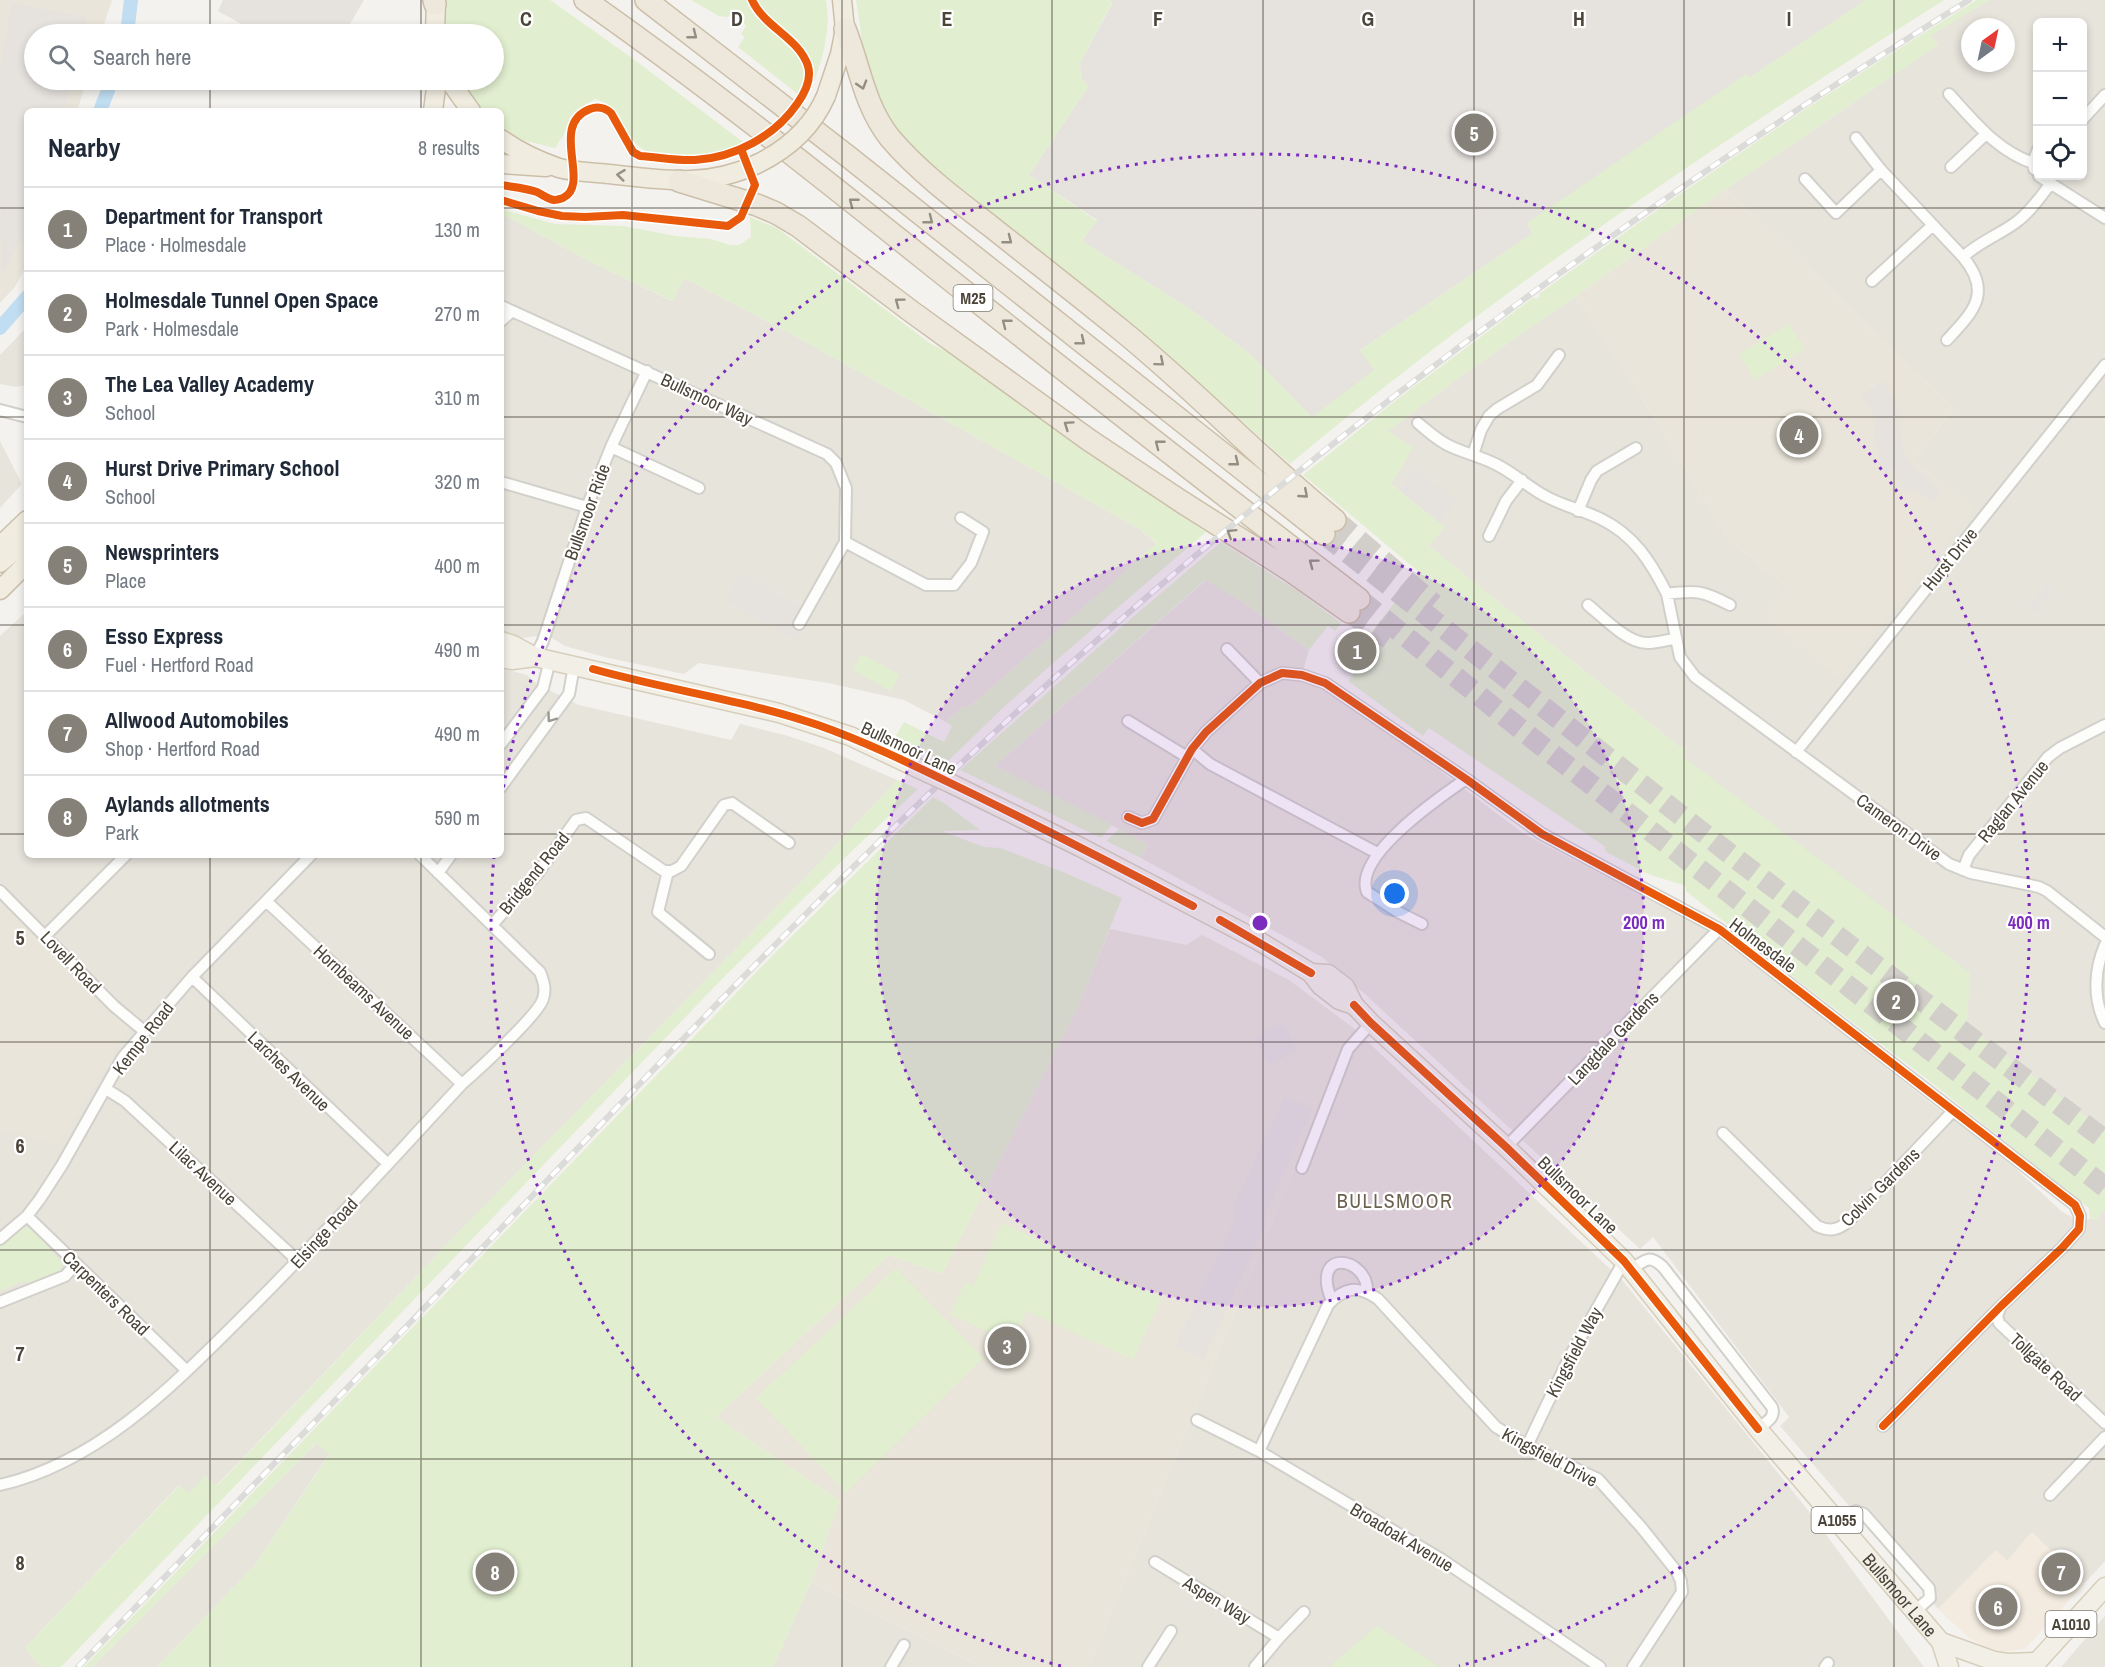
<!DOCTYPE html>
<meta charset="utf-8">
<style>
:root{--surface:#fff;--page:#f6f6f7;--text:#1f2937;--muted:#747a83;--line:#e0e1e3;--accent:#868178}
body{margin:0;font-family:"Archivo Narrow",sans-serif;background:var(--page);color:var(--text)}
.controls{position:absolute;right:18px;top:18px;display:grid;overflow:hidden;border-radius:9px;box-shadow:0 3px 9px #0003}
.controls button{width:54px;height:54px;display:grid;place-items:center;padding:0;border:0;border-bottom:2px solid var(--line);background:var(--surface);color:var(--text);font:30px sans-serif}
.compass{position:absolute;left:1961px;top:18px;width:54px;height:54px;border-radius:50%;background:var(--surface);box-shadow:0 3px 9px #0003;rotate:33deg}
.you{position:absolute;left:1395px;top:894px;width:21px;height:21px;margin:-15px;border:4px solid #fff;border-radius:50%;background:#1a73e8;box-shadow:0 0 0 9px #1a73e833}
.badge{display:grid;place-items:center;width:39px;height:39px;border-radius:50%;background:var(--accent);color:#fff;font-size:20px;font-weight:700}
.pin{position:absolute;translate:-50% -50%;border:3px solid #fff;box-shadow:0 2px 6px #0006}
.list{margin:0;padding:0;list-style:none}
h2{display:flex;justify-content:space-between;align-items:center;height:78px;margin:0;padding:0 24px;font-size:26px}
h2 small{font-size:20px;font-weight:400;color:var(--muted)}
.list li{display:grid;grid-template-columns:39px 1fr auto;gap:18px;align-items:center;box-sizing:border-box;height:84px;padding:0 24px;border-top:2px solid var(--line)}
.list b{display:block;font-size:22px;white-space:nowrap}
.list p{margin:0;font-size:20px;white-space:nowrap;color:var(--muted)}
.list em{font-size:20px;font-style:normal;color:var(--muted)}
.icon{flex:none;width:33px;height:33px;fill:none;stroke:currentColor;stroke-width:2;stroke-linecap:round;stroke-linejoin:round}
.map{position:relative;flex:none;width:2105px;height:1667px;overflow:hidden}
.search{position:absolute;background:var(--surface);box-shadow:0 3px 9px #0003;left:24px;top:24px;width:480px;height:66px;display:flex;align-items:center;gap:15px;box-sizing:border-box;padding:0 21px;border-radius:33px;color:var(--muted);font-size:22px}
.panel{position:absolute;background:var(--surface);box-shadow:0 3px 9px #0003;left:24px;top:108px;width:480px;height:750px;border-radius:9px}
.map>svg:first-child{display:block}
</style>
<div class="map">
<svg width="2105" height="1667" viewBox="0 0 2105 1667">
<rect width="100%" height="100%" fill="#f4f2ee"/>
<path fill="#e7e4dc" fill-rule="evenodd" d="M1989 0H2105V1131L1966 1026 1681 756 1687 748 1678 746 1429 546 1444 527 1391 484 1388 431 1465 373 1575 297 1625 370 1728 539 1787 587 1972 508 1914 460 1954 409 1726 189 1938 45 1930 36ZM2038 22H2082V176H2038ZM1970 27H2006V63H1970Z
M501 213 589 261 672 301 684 278 788 332 1138 528 1157 544 969 707 964 706 946 722 904 700 828 683 699 663 684 674 604 657 565 646 552 638 537 636 522 638 501 632Z
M27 327V385L16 387 0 384V355Z
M0 441 22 484 0 508Z
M1206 580 1244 603 1309 650 1301 678 1332 689 1524 834 1706 929 1798 998 1932 1104 1997 1151 2061 1211 2077 1220 2090 1219H2096L2105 1209V1561L2084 1584 2032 1532 2007 1561 1995 1551 1938 1609 1780 1426 1789 1417 1653 1237 1640 1249 1366 995 1322 957 1141 858 1148 844 995 766Z
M27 611V855H501V668L527 675 537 684 579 705 731 740 740 724 785 735 824 748 897 780 814 869 456 1235 216 1486 205 1476 189 1494 179 1485 25 1648 41 1667H0V636Z
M1352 1027 1623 1281 1807 1509 1924 1667H1089Z
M317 1443 329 1454 255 1565 157 1667H92Z
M811 1582 982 1667H773Z
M2105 1616V1667H2061Z"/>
<path fill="#f3ebdf" d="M2032 1532 2084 1584 2025 1649 2003 1652 1986 1647 1969 1638 1938 1609 1996 1550 2007 1561Z"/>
<path fill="#e6e2de" d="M1110 0H1866L1749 78 1746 75 1527 224 1533 233 1360 350 1375 370 1312 418 1251 355 1193 311 1082 241 1097 220 1029 175 1088 87 1081 77 1080 63 1112 4Z"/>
<path fill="#eae5da" d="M0 0H112L101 34H34V80H87L77 111H27V264L15 287 0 303Z
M1726 189 1954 409 1914 460 1972 507 1965 520 1839 678 1765 617 1787 587 1728 539 1625 370 1575 297Z
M0 897 130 1026 58 1145 30 1139 13 1129 0 1135Z
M1110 929 1186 945 1202 935 1289 980 1352 1027 1089 1667H982L811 1582 840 1501 716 1417 889 1255 942 1274 1079 1005Z"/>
<path fill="#e1eecf" d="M445 0H550L632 58 743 142C738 145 733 149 727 151 707 158 652 160 637 145 618 126 626 108 595 99L581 107 571 116 564 134 555 148 522 140 501 127V111H483L471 97 461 80H494V34H447Z
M691 0H826C831 28 824 53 815 79L805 76 799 95 738 47 745 37 741 34 746 26 742 22 745 17 737 12 727 17 719 16Z
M856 0H1110L1112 3 1080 63 1081 77 1088 87 1029 175 1097 221 1082 241 1193 311 1251 355 1312 417 1374 370 1360 350 1533 233 1527 223 1746 74 1749 78 1866 0H1944C1718 143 1494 292 1290 464L1143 333 937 169C912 146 887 122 875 90 863 62 861 30 856 0Z
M1977 0H1989L1931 36 1938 45 1726 189 1575 297 1465 373 1388 431 1413 448 1391 484 1444 527 1429 546 1678 746 1687 748 1682 756 1970 973 1967 1026 2105 1131V1209L2096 1219H2090L2089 1208 1927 1079 1792 976 1686 891V886L1648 874 1606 852 1604 846 1429 728 1423 736 1348 681 1374 649 1364 641 1419 572 1303 475 1399 398 1534 297 1536 299 1540 296 1539 294C1681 191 1827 92 1977 0Z
M501 209 555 224 623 226 676 236 711 239 730 245H739L751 237 750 217 777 228 931 344 963 359 1094 457 1206 532 1059 658 1005 706 946 763 894 739 904 722 944 742 952 726 946 722 964 706 969 707 1157 543 1138 528 788 332 684 278 673 301 589 261 501 213Z
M1789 324 1805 349 1755 380 1739 354Z
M1221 542 1298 591 1341 623 1335 631 1328 626 1309 650 1244 603 1205 580 995 766 1112 825 1101 838 960 770 1120 628Z
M862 654 900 675 891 691 853 670Z
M897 780 918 789 855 848 722 979 61 1667H41L25 1648 180 1485 189 1493 205 1476 217 1486 456 1235 814 869Z
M933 797 944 803 980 830 942 831 984 847 1000 848 1063 872 1122 898 1079 1005 942 1274 889 1255 716 1417 840 1501 811 1582 773 1667H157L255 1565 329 1455 317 1443 92 1667H84L774 954Z
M1119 829 1148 844 1141 858 1106 841Z
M1002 1223 1162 1297 1133 1360 1027 1311 1012 1343 950 1314 965 1282 973 1286Z
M21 1228H31L63 1264 60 1272 34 1284 24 1281 0 1291V1245Z
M896 1268 983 1358 846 1493 756 1398Z
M1377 1626 1440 1667H1329Z"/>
<path fill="#e6e3df" d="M223 0H364L344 34H259L218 11Z
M12 3 86 17 82 34H34V80H73L64 111H27V230L1 277 0 67Z
M1159 142 1335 262 1323 307 1341 327 1317 360 1304 363 1101 225 1100 216 1150 143Z
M1885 381 1899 408 1902 446 1906 458 1917 470 1928 476 1940 494 1933 503 1919 492 1903 488 1892 469 1885 474 1876 458 1880 455 1873 435 1876 419 1861 394Z
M1416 468 1457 501 1440 522 1399 489Z
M740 573 812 613 797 641 725 601Z
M2046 584 2054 590 2035 613 2027 607Z
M1283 1022 1298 1050 1269 1065 1254 1037Z
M1285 1096 1313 1109 1265 1214V1225L1204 1359 1175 1345 1233 1224V1207Z"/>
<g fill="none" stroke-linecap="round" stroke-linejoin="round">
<path stroke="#c0ddf1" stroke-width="14" d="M127 34 131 0
M100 111 112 80
M0 328 27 297"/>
<path stroke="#d2cfca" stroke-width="21" stroke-dasharray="21 10" stroke-linecap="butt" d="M1335 520 1434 604
M1324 534 1735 858 2105 1140
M1359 599 1528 735 2105 1187
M1349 612 1389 639"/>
<g stroke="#d2d0cb" stroke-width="14">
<path id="minor" d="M1949 94C1974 121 1997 151 2033 163
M2082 120 2105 95
M1856 138 1881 170 1963 257C1980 241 2002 234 2019 220 2032 210 2041 196 2051 183
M1951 167 1986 134
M2034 169 2033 163 2038 149
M2039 176 2105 218
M1805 179 1836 213 1881 170
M1872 281 1933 225
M501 306 827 454 836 463 846 488 845 542 799 624
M501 321 512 311
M1947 340C1973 312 1993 293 1963 257
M0 410 27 417
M1418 423C1429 432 1439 442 1452 447 1465 453 1478 456 1491 462 1511 470 1526 486 1545 496 1563 506 1583 510 1601 519 1634 535 1651 562 1667 594 1698 590 1703 591 1730 605
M611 447 699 488
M1473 455 1481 430 1489 416 1497 409 1537 385 1559 355
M501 482 587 507
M1578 511 1591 480 1597 471 1636 448
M1489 536 1506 501 1522 480
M845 542 926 585H954L971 563 983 532 961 518
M1667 594 1680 657 1695 677 1949 864 1971 873 2039 887 2047 891 2105 937
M1588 605C1603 617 1627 643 1647 643 1656 643 1666 640 1675 639
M1227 649 1260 683
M535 657 543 641 587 507 611 447 647 371
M1128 721 1187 757
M501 744 543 688 550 660
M1192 749 1210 764 1377 853
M1796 752 2105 365
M501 787 569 694 574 666
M1128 817 1142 823 1153 819 1192 749 1206 732 1260 683 1282 673 1302 675 1325 683 1466 779 1542 834 1719 929 2075 1205 2080 1216 2079 1229 2062 1248 2001 1306 1883 1426
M1963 870 1969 855 2048 757 2060 748 2105 725
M668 871 658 912 709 954
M438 873 451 855
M0 891 114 1006 144 1031
M266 901 462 1084
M1422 924 1398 912 1367 892C1353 856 1440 797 1466 779
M492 925 538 873 576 820 586 818 664 871H672L681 866 724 805 732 803 789 843
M46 935 126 855
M2105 945C2094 970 2093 999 2105 1023
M192 977 388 1164
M106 1089 125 1101 298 1261
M1723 1133 1817 1226C1830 1232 1837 1230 1848 1222L1953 1111
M1506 1147 1719 929
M1302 1168 1348 1049 1371 1023
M27 1216 186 1370
M0 1239 27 1216 40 1199 62 1165 123 1057 192 977 311 855
M1631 1270C1645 1260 1649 1254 1663 1267L1772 1407C1776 1418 1766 1422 1758 1429
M1332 1301C1309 1246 1369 1257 1367 1292
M0 1302 65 1276 76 1264
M2001 1306 1997 1316 1999 1323 2105 1423
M1197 1420 1259 1451 1441 1559 1600 1667
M1527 1446 1570 1356 1624 1261
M1259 1451 1328 1305C1344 1287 1358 1285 1378 1299L1496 1427 1527 1446 1598 1479 1641 1527 1677 1572 1681 1581 1682 1592 1633 1667
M0 1485C104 1461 180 1378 253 1306 325 1234 393 1158 462 1084 478 1070 538 1015 543 999 546 989 544 982 540 972L420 855
M2050 1495 2105 1437
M1840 1523 1856 1511 1864 1514 1929 1588 1930 1598 1914 1612
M1155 1562 1279 1638 1255 1667
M1279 1638 1304 1612
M891 1667 904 1645
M1148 1667 1171 1631
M1825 1667 1828 1663"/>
</g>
<g stroke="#d6cebb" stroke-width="21">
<g id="primary">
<path d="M501 641 513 645 535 657 779 713 850 736 928 773"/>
<path d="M501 658 512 660 535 657"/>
<path d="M952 784 1080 847 1259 941 1311 973 1321 986 1339 1000 1354 1005"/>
<path id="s1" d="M1311 973 1328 974 1345 987 1354 1005 1371 1023 1506 1147 1624 1261 1758 1429 1941 1642 1949 1667"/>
<path d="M1941 1642 1994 1661 2007 1663 2037 1662"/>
<path d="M2036 1667 2037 1662 2105 1587"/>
</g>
</g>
<g stroke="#ccbfa9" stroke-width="21">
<path id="trunk" d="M435 34 436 0
M449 80 471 111
M826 96 840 54 845 29 842 0
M433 111 437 80
M501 139C518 151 539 161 559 168 574 172 593 172 609 174 662 180 707 188 757 164
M501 164 546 167
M0 546 27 520
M0 563 27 540
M0 590 27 563"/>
</g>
<g stroke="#ccbfa9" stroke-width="24">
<path id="motorway" d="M434 0 435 4
M585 0C722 96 852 202 983 306 1108 405 1233 503 1359 599
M646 0 850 158 1324 534
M845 29C860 67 864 105 890 138 918 171 955 199 989 225 1033 260 1077 294 1121 330 1195 390 1261 460 1335 520
M679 181 757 205 776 213 798 226 912 312 1089 440 1182 502 1288 569 1349 612"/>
</g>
<use href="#minor" stroke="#fdfdfc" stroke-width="10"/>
<use href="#primary" stroke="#f2efe6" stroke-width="18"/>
<use href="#trunk" stroke="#f0ece0" stroke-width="18"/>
<use href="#motorway" stroke="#ede8db" stroke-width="21"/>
<g stroke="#dbdbda" stroke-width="6">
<path id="rail" d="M78 1667C231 1508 385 1350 537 1191 704 1016 871 842 1051 681 1336 425 1644 202 1969 0"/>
</g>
<use href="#rail" stroke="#fff" stroke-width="4" stroke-dasharray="11" stroke-linecap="butt"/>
<g stroke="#d6cebb" stroke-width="21" stroke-linecap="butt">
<path id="primary-bridge" d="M928 773 952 784"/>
</g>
<g stroke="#ccbfa9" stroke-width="21" stroke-linecap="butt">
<path id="trunk-bridge" d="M757 164C788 149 812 128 826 96"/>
</g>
<use href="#primary-bridge" stroke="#f2efe6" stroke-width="18"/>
<use href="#trunk-bridge" stroke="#f0ece0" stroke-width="18"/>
<g stroke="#fff" stroke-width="11">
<path id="cycleway" d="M501 185C513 187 526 188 537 192 543 195 548 199 554 200 557 200 560 199 563 198 592 184 548 125 590 109 598 106 605 108 611 113L633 152 640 156C658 157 677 161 695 160 734 158 775 136 797 104 805 93 812 80 808 66 799 38 764 27 752 0
M501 200 538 211 562 216 585 217 623 215 728 226 741 217 755 185 741 149
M593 669C667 690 745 700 818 725 872 744 923 770 975 795 1048 831 1121 868 1193 906
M1128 817 1142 823 1153 819 1192 749 1206 732 1260 683 1282 673 1302 675 1325 683 1466 779 1542 834 1719 929 2075 1205 2080 1216 2079 1229 2062 1248 2001 1306 1883 1426
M1220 920 1311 973
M1354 1005 1371 1023 1506 1147 1624 1261 1758 1429"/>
</g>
<use href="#cycleway" stroke="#e8590c" stroke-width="8"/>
</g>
<defs><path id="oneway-chevron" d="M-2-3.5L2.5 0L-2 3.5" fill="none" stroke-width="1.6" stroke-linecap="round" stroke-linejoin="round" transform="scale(1.5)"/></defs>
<g stroke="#948e82">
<use href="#oneway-chevron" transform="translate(693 35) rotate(38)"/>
<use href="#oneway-chevron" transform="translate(862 85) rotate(73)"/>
<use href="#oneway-chevron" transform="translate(853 202) rotate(-142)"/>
<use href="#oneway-chevron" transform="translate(929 220) rotate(38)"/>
<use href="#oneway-chevron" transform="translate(1008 240) rotate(38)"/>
<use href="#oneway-chevron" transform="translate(899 302) rotate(-143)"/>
<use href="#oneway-chevron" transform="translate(1006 323) rotate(-142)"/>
<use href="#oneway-chevron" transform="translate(1081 341) rotate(39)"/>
<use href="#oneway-chevron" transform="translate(1160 362) rotate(40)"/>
<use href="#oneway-chevron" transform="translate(1068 425) rotate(-145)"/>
<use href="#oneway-chevron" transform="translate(1159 444) rotate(-142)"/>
<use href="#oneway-chevron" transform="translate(1235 462) rotate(38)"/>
<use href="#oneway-chevron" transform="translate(1304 494) rotate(41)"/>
<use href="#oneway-chevron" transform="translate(1231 533) rotate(-148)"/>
<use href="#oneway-chevron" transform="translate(1313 563) rotate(-143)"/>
</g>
<use stroke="#959084" href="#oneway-chevron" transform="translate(621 175) rotate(-173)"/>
<use stroke="#9b9791" href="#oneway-chevron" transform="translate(551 718) rotate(126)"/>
<path fill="none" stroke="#4b4439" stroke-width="1.5" stroke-opacity="0.55" d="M210 0V34M421 0V34M632 0V1667M842 0V1667M1052 0V1667M1263 0V1667M1474 0V1667M1684 0V1667M1894 0V1667M210 80V111M421 80V111M0 208H27M501 208H2105M0 417H27M501 417H2105M0 625H27M501 625H2105M0 834H27M501 834H2105M210 855V1667M421 855V1667M0 1042H2105M0 1250H2105M0 1459H2105"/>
<circle cx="1260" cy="923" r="384" fill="#7b2cbf" fill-opacity=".12"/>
<g fill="none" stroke="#7b2cbf" stroke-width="3" stroke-dasharray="3 6">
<circle cx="1260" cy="923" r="384"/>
<path d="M1061 1666A769 769 0 0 1 494 856M502 796A769 769 0 1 1 1459 1666"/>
</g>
<g text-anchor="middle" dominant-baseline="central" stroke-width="4.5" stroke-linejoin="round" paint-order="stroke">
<g fill="#fff" stroke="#817c74" stroke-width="1.5">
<rect x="953.5" y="285" width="39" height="26" rx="4.5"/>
<rect x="1811.5" y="1507" width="51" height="26" rx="4.5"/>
<rect x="2045.5" y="1611" width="51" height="26" rx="4.5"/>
</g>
<g font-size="16" font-weight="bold" fill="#4b4439">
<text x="973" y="298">M25</text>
<text x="1837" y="1520">A1055</text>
<text x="2071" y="1624">A1010</text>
</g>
<g font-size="18" fill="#4b4439" stroke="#fff">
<text transform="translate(707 399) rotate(25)">Bullsmoor Way</text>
<text transform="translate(587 512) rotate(-70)">Bullsmoor Ride</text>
<text transform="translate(1950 559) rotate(-51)">Hurst Drive</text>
<text transform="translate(909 748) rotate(25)">Bullsmoor Lane</text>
<text transform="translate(2013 801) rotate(-51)">Raglan Avenue</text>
<text transform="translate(1899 827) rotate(36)">Cameron Drive</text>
<text transform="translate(534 873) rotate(-51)">Bridgend Road</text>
<text transform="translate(1763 945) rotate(37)">Holmesdale</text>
<text transform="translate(71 962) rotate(46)">Lovell Road</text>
<text transform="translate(364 992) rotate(43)">Hornbeams Avenue</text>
<text transform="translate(143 1038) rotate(-52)">Kempe Road</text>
<text transform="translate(1613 1038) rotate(-46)">Langdale Gardens</text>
<text transform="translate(289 1071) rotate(44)">Larches Avenue</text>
<text transform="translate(203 1173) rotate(43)">Lilac Avenue</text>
<text transform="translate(1880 1187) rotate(-45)">Colvin Gardens</text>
<text transform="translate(1578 1195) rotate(44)">Bullsmoor Lane</text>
<text transform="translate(324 1233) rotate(-47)">Elsinge Road</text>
<text transform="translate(106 1293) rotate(44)">Carpenters Road</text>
<text transform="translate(1574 1352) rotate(-62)">Kingsfield Way</text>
<text transform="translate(2046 1367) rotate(43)">Tollgate Road</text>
<text transform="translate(1550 1457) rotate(28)">Kingsfield Drive</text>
<text transform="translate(1402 1537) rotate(31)">Broadoak Avenue</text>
<text stroke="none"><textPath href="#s1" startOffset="864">Bullsmoor Lane</textPath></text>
<text transform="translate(1217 1600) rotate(31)">Aspen Way</text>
</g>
<g font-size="20" letter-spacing="1.5" fill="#6e6250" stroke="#fff">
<text x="1395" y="1200">BULLSMOOR</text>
</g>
</g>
<g font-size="20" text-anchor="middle" font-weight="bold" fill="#4b4439" stroke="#fff" stroke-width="4.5" stroke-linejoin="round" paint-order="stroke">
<text x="526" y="26">C</text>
<text x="737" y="26">D</text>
<text x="947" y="26">E</text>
<text x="1158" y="26">F</text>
<text x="1368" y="26">G</text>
<text x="1579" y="26">H</text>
<text x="1789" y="26">I</text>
<text x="20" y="945">5</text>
<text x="20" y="1153">6</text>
<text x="20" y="1361">7</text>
<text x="20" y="1570">8</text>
</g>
<circle cx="1260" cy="923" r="9" fill="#7b2cbf" stroke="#fff" stroke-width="3"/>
<g font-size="18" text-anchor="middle" font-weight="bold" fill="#7b2cbf" stroke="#fff" stroke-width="4.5" stroke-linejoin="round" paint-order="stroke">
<text x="1644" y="929">200 m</text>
<text x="2029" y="929">400 m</text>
</g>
</svg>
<div class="controls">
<button>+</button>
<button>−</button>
<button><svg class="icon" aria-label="locate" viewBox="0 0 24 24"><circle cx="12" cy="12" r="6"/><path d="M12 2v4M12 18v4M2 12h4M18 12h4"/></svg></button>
</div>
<svg class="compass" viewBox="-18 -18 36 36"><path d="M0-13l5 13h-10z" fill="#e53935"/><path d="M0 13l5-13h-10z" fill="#747a83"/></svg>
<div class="you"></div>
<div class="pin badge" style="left:1357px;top:651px">1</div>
<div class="pin badge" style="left:1896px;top:1001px">2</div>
<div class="pin badge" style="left:1007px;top:1346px">3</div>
<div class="pin badge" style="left:1799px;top:435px">4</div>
<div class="pin badge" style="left:1474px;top:133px">5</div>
<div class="pin badge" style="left:1998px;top:1607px">6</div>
<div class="pin badge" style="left:2061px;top:1572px">7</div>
<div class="pin badge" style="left:495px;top:1572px">8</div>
<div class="search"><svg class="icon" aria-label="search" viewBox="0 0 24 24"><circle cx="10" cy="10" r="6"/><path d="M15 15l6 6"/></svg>Search here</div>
<section class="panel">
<h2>Nearby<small>8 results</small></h2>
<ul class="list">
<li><span class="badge">1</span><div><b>Department for Transport</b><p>Place · Holmesdale</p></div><em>130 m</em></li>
<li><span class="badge">2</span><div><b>Holmesdale Tunnel Open Space</b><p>Park · Holmesdale</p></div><em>270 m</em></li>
<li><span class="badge">3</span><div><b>The Lea Valley Academy</b><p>School</p></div><em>310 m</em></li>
<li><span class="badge">4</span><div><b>Hurst Drive Primary School</b><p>School</p></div><em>320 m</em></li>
<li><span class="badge">5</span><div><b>Newsprinters</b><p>Place</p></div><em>400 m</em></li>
<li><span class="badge">6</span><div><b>Esso Express</b><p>Fuel · Hertford Road</p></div><em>490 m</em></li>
<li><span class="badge">7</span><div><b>Allwood Automobiles</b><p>Shop · Hertford Road</p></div><em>490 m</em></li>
<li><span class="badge">8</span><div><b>Aylands allotments</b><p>Park</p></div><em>590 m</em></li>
</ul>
</section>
</div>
